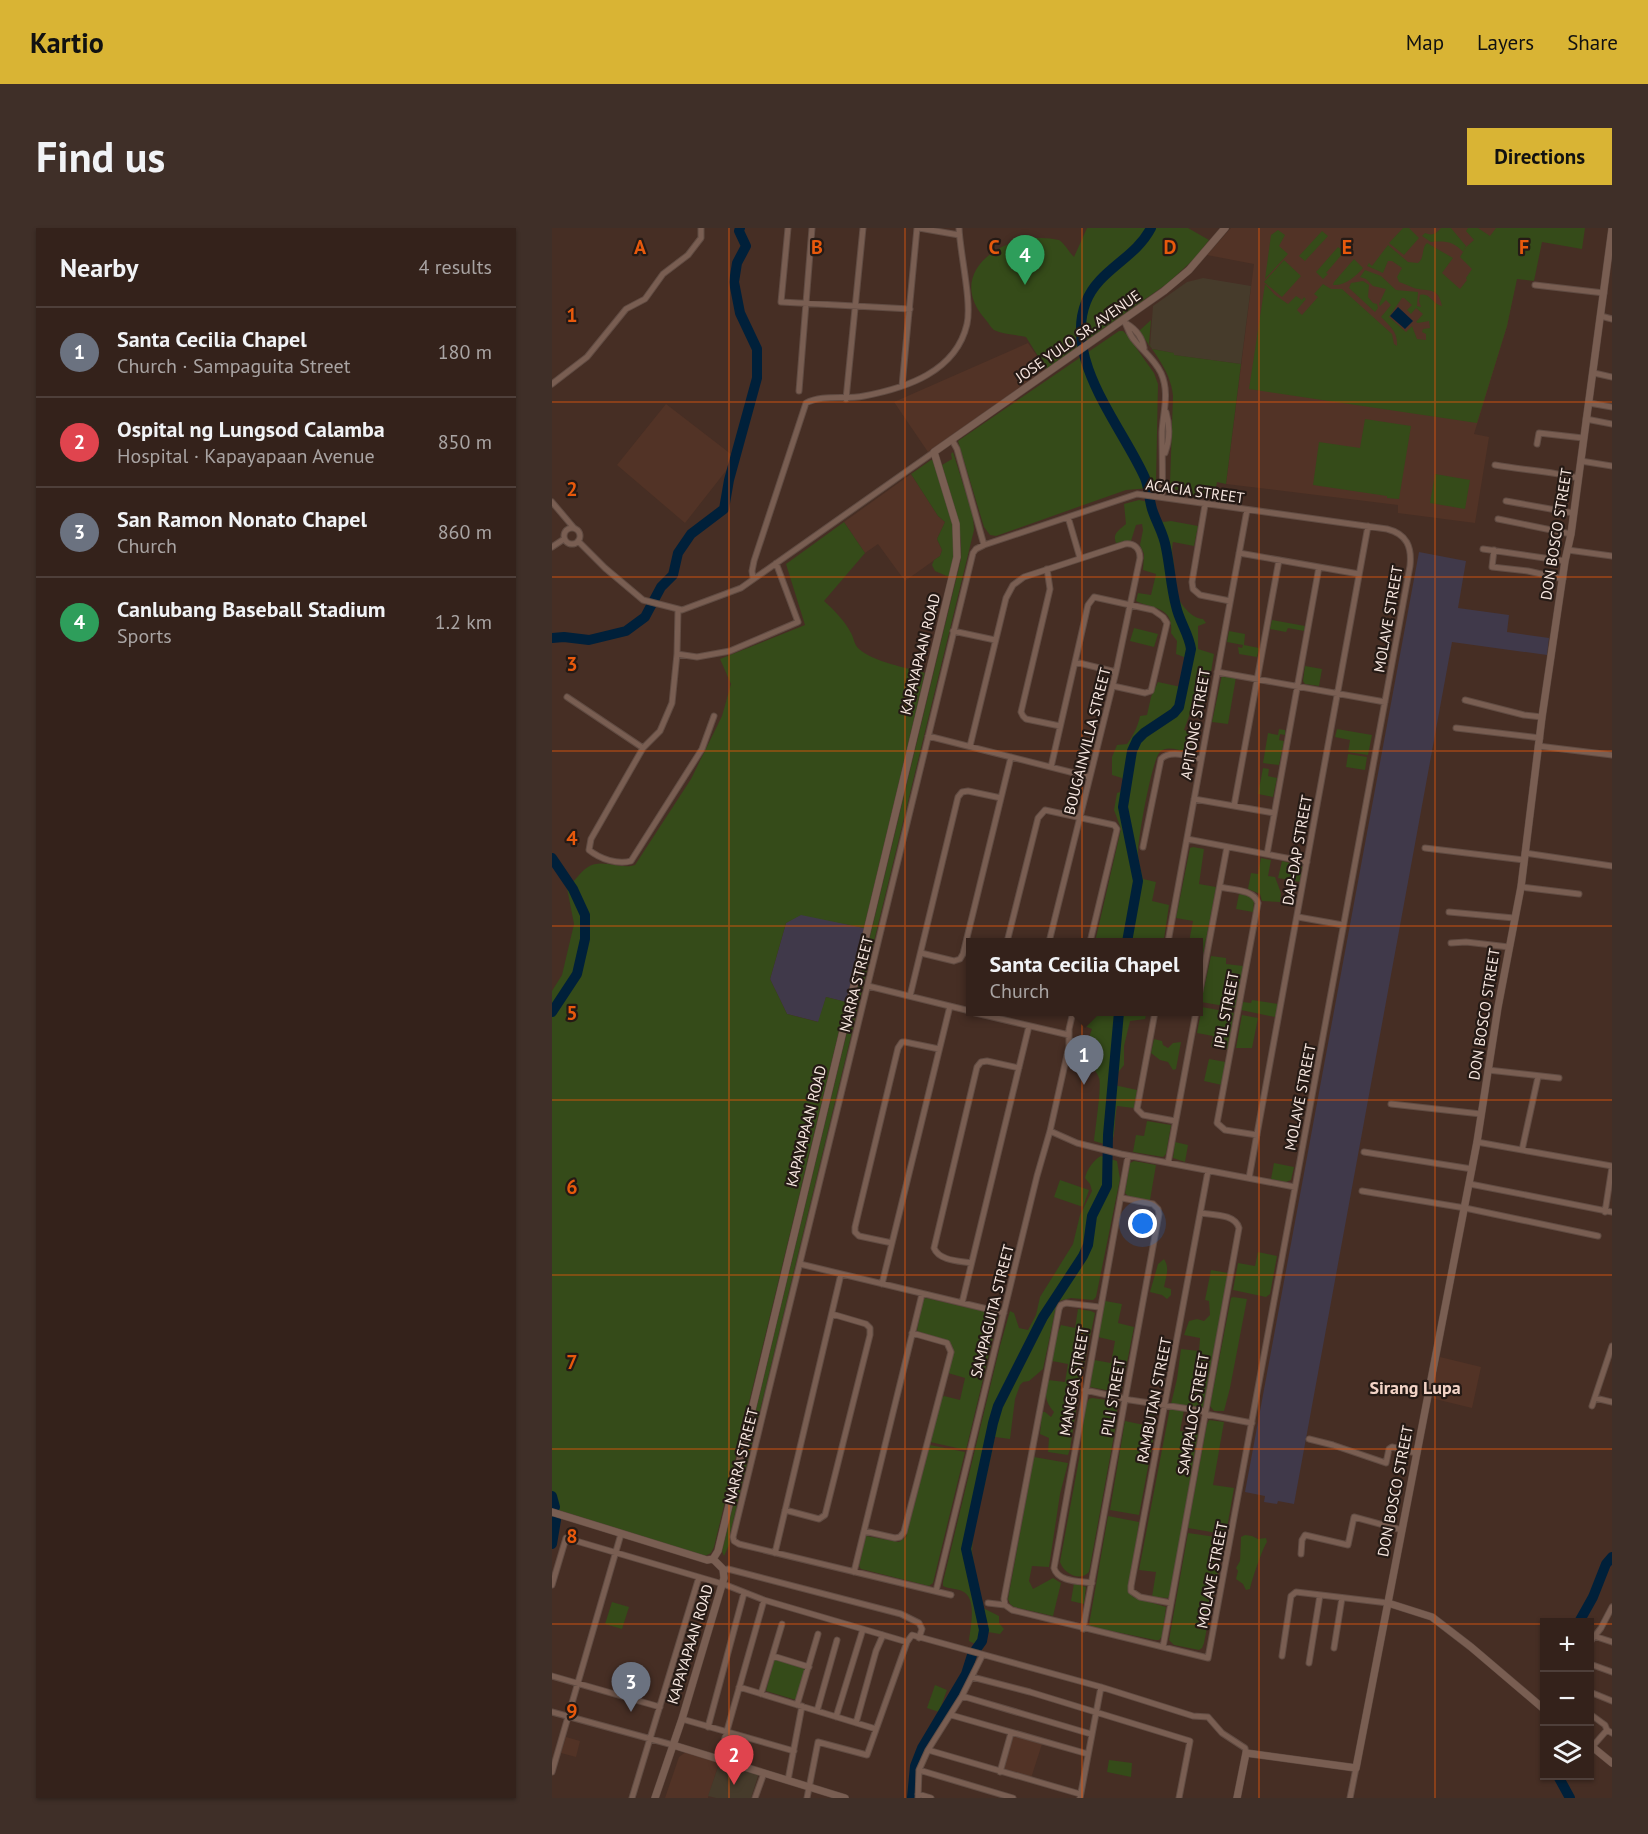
<!DOCTYPE html>
<meta charset="utf-8">
<style>
:root{--surface:#34221b;--page:#3f2f28;--text:#f1f3f6;--muted:#a9a4a3;--line:#4e3f3a;--accent:#d9b434}
body{margin:0;font-family:"PT Sans",sans-serif;background:var(--page);color:var(--text)}
.controls{position:absolute;right:18px;bottom:18px;display:grid;overflow:hidden;border-radius:0px;box-shadow:0 2px 4px #0004}
.controls button{width:54px;height:54px;display:grid;place-items:center;padding:0;border:0;border-bottom:2px solid var(--line);background:var(--surface);color:var(--text);font:30px sans-serif}
.you{position:absolute;left:591px;top:996px;width:21px;height:21px;margin:-15px;border:4px solid #fff;border-radius:50%;background:#1a73e8;box-shadow:0 0 0 9px #1a73e833}
.badge{display:grid;place-items:center;width:39px;height:39px;border-radius:50%;background:var(--accent);color:#fff;font-size:20px;font-weight:700}
.pin{position:absolute;translate:-50% -50px;filter:drop-shadow(0 2px 3px #0008)}
.pin::after{content:'';position:absolute;top:32px;width:21px;height:18px;background:inherit;clip-path:polygon(0 0,100% 0,50% 100%)}
.popup{position:absolute;left:414px;top:710px;width:237px;height:78px;box-sizing:border-box;display:grid;place-content:center;border-radius:0px;background:var(--surface);filter:drop-shadow(0 2px 4px #0005);font-size:20px;white-space:nowrap;color:var(--muted)}
.popup b{font-size:22px;color:var(--text)}
.popup::after{content:'';position:absolute;left:50%;top:100%;margin-left:-12px;border:12px solid transparent;border-top-color:var(--surface)}
.list{margin:0;padding:0;list-style:none}
h2{display:flex;justify-content:space-between;align-items:center;height:78px;margin:0;padding:0 24px;font-size:26px}
h2 small{font-size:20px;font-weight:400;color:var(--muted)}
.list li{display:grid;grid-template-columns:39px 1fr auto;gap:18px;align-items:center;box-sizing:border-box;height:90px;padding:0 24px;border-top:2px solid var(--line)}
.list b{display:block;font-size:22px;white-space:nowrap}
.list p{margin:0;font-size:20px;white-space:nowrap;color:var(--muted)}
.list em{font-size:20px;font-style:normal;color:var(--muted)}
.icon{flex:none;width:33px;height:33px;fill:none;stroke:currentColor;stroke-width:2;stroke-linecap:round;stroke-linejoin:round}
.map{position:relative;flex:none;width:1060px;height:1570px;overflow:hidden;border-radius:0px}
header{display:flex;align-items:center;gap:36px;box-sizing:border-box;height:84px;padding:0 30px;background:var(--accent);color:#111}
header strong{font-size:28px}
nav{display:flex;gap:33px;margin-inline-start:auto;font-size:21px}
.intro{display:flex;align-items:center;justify-content:space-between;box-sizing:border-box;height:144px;padding:0 36px}
h1{margin:0;font-size:42px}
.button{padding:15px 27px;border-radius:0px;background:var(--accent);color:#111;font-size:21px;font-weight:700}
main{display:flex;gap:36px;padding:0 36px}
aside{flex:1;background:var(--surface);border-radius:0px;box-shadow:0 2px 4px #0004}
.map>svg:first-child{display:block}
</style>
<header>
<strong>Kartio</strong>
<nav><a>Map</a><a>Layers</a><a>Share</a></nav>
</header>
<div class="intro"><h1>Find us</h1><a class="button">Directions</a></div>
<main>
<aside>
<h2>Nearby<small>4 results</small></h2>
<ul class="list">
<li><span class="badge" style="background:#6b7280">1</span><div><b>Santa Cecilia Chapel</b><p>Church · Sampaguita Street</p></div><em>180 m</em></li>
<li><span class="badge" style="background:#e0444e">2</span><div><b>Ospital ng Lungsod Calamba</b><p>Hospital · Kapayapaan Avenue</p></div><em>850 m</em></li>
<li><span class="badge" style="background:#6b7280">3</span><div><b>San Ramon Nonato Chapel</b><p>Church</p></div><em>860 m</em></li>
<li><span class="badge" style="background:#2e9e5b">4</span><div><b>Canlubang Baseball Stadium</b><p>Sports</p></div><em>1.2 km</em></li>
</ul>
</aside>
<div class="map">
<svg width="1060" height="1570" viewBox="0 0 1060 1570">
<rect width="100%" height="100%" fill="#462e24"/>
<path fill="#523326" d="M679 0H975L955 98 922 206 937 209 923 295 846 285V277L674 256 702 36 655 27Z
M476 115 494 141 376 224 342 174Z
M114 176 184 230 133 295 65 237Z
M359 246 386 288 393 294 385 311 390 322 388 328 353 353 326 316 313 325 292 294Z
M888 1129 929 1139 920 1180 879 1170Z
M461 1507 490 1516 479 1550 451 1542Z
M14 1509 28 1513 24 1529 9 1525Z
M134 1524 167 1535 156 1570H113L127 1529Z"/>
<path fill="#40394a" d="M867 324 914 333 906 380 957 387 955 404 997 410 995 427 900 414 742 1276 726 1273 725 1276 712 1274 713 1268 693 1264Z
M249 686 312 700 294 774 274 769 267 794 235 786 218 751 234 695Z"/>
<path fill="#463b2b" d="M651 50 699 58 689 136 621 127V125L600 121 598 118 601 78 635 54Z
M168 1533 207 1545 199 1570H164L156 1568Z"/>
<path fill="#354b19" fill-rule="evenodd" d="M535 0H636L657 12 643 30 616 55 494 141 474 109C465 107 450 106 442 102 439 100 436 94 433 91 390 42 457 0 507 12 513 16 517 24 522 29Z
M851 0H857L867 10 852 27 837 15Z
M889 0H899L914 18 911 24C901 13 893 13 879 14L870 8 873 5C880 8 884 6 889 0Z
M916 0H926L938 8 944 0H1033L1030 21 990 14 982 53 965 51 955 98 925 195 697 161 713 56 723 67 736 76 744 68 750 72 752 69 754 71 745 82 750 87 766 69 762 66 771 56 779 61H790L840 106 842 116 845 118C846 104 838 98 829 89L839 77 834 72 828 78 827 76 834 61 821 58 814 51 808 49 813 42 829 48 844 62 866 64 865 78 869 79 867 73 868 67C878 64 880 76 890 78 886 58 876 64 862 60 857 58 853 56 847 54L845 49 850 40 840 33H836L831 45 815 38 817 35 820 38 836 17 856 34 866 35C873 30 869 20 875 15L901 30 890 45 908 61 915 52 914 50 920 41 908 29 914 19 922 12 914 3ZM850 70H852L860 77 855 82 859 86 864 80 871 86 864 94 866 95 877 93 878 100 871 101 870 104 874 106V112L865 111 860 98 854 104 837 89Z
M726 2 733 7 727 18 736 26 713 51 719 7Z
M770 3 776 8 753 33 747 28Z
M786 19 792 24 774 45 776 46 771 51 764 44Z
M802 31 811 40C804 48 793 58 781 57L782 54Z
M732 32 749 48 730 69 712 54Z
M811 53 817 57 816 69 821 75 825 76 826 80 823 84 797 60 799 55Z
M599 92 597 115 600 121 622 125V127L689 136 674 256 665 254 662 269C649 267 626 269 618 256L621 168C619 143 601 123 587 103Z
M567 103H571L575 107 602 145 606 156 604 255 598 260 574 262 444 308 438 307 432 299 406 213Z
M813 191 859 198 847 271 835 270V268L761 257 767 214 808 220Z
M401 224 421 288 422 302 177 1310 178 1315 172 1328 170 1323 409 331C411 299 399 268 390 237L400 231 399 226Z
M379 232H382L402 302 403 322 397 349 383 343 380 337 382 332 388 328 390 322 385 311 393 294 386 288 359 246Z
M883 246 918 252 913 281 878 275Z
M587 272 601 275 602 281 611 294 619 293 646 298 642 318 621 314C619 323 621 328 622 337 623 344 621 350 622 357 623 370 638 391 651 391L654 395 646 398V421L662 426 654 474 640 480 632 502 642 505 639 519 635 523C626 523 615 517 608 524 600 531 586 610 586 624 586 633 589 642 591 651L604 654 600 673 617 677 612 711 591 710 586 714H543L569 601 562 582 565 565 568 564 572 555 570 550 560 547V529L565 517 575 516C581 508 586 498 588 488L595 487 599 469 606 454 629 459C633 450 637 438 632 429L624 426 625 413 619 405C622 378 600 381 584 373L586 365 599 367 604 346 591 342 592 326 588 317 591 302 590 296 584 297 579 313 564 315C560 306 567 302 574 296L572 276Z
M292 294 313 325 272 373C282 382 293 393 299 405 302 410 302 417 307 421 321 434 356 440 373 445L312 700 249 687 234 695 218 751 235 786 266 794 274 769 294 774 162 1319 159 1325 153 1328 0 1280V763L10 747 22 696 15 660C22 654 28 644 36 639 50 630 68 642 83 637L139 551 170 488 179 456 168 431 253 397 234 336Z
M720 392 753 398 752 403 736 400 734 404 718 401Z
M582 400 606 406 602 419 578 413Z
M677 403 693 406 692 417 707 420 705 429 687 426 686 419 690 420 691 417 675 414Z
M753 438 770 441 767 458 753 456 751 453Z
M670 447 684 449 676 496 660 494Z
M727 501 733 502V507L728 506 727 512 732 513 727 537 711 535 716 505 726 507Z
M785 501 820 507 816 527 796 524 798 512 783 509Z
M796 526 815 529 813 542 794 539Z
M711 540 717 541 716 548 725 550 721 569 706 566Z
M641 619 652 621 647 656 664 659 646 754V714H619L620 711 637 714 641 693 624 690 638 620Z
M709 630 719 632 716 648 723 649 729 665 728 674 710 673 708 666 696 661 699 645 706 646Z
M730 633 750 638 748 654 726 650Z
M687 666 698 668 702 673 701 684 684 681Z
M659 728 674 730V736L691 738 684 780 649 774Z
M700 772 726 776 723 789 689 782 691 774 699 775Z
M650 779 682 785 676 821 659 819 661 808 645 805Z
M532 784H595L593 791 578 793 572 818V837L564 847 562 857 585 862 582 880 565 878C562 892 564 904 559 918L542 913C543 903 550 856 547 850 544 840 534 836 531 826L540 801 530 797 526 788Z
M690 787 706 790 700 820H684Z
M602 811 610 813 611 817 616 820 621 815 629 814 624 841 621 842 616 834 608 832 599 825Z
M657 831 674 834 670 857 652 853Z
M595 893 619 897 614 926 611 929 581 924 584 907 592 908Z
M623 914 636 917 633 934 621 930Z
M549 928 565 933 568 951 544 1069 541 1072 519 1070 507 1073 504 1079 491 1141 477 1153 471 1154 468 1157 463 1171 458 1211 443 1209 432 1260 422 1294 420 1323 429 1379 447 1388V1395L452 1401 448 1406 436 1404 429 1415 423 1416 417 1413C418 1400 426 1370 410 1363 403 1360 397 1361 391 1358V1354L448 1118 458 1083 462 1085 467 1100 476 1102 484 1087 488 1069 521 1016 528 987 540 963 538 956 533 950C534 943 542 931 549 928Z
M582 933 604 937 598 972 577 969 573 965 578 935Z
M722 935 742 939 739 952 734 954 719 951Z
M508 952 537 962 531 979 502 969Z
M706 1024 725 1028 718 1066 714 1069 681 1062 686 1035 703 1038Z
M612 1031C618 1040 614 1049 612 1059L619 1061V1067L615 1071 610 1067 598 1064 606 1036Z
M659 1042 676 1045 651 1180 649 1181 619 1176 625 1151 629 1121 647 1123 648 1110 632 1107 637 1093 645 1091 652 1093 658 1087 657 1073 653 1072Z
M681 1069 695 1071 678 1160 672 1183H662L658 1178 679 1070Z
M371 1071 374 1070 443 1086 446 1089 414 1222 378 1214 390 1169 392 1168 408 1172 413 1150 396 1145 401 1120 398 1114 365 1103Z
M553 1073 570 1076 566 1095 582 1099 569 1165 538 1159 542 1132 559 1135 563 1113 546 1109Z
M526 1081 539 1083 543 1085 528 1156 518 1221 516 1227 496 1224 497 1210 488 1206 490 1184H493L499 1189 502 1184C492 1173 493 1165 496 1152L513 1154 516 1136 500 1133 505 1107 509 1097 523 1100Z
M540 1170 555 1172 565 1179V1191L537 1344C528 1354 512 1346 508 1334L528 1226 533 1179 537 1171Z
M618 1180 632 1182 628 1203 646 1206 618 1367 616 1370 600 1369 604 1344 587 1342Z
M600 1183 605 1191 587 1287 558 1282 573 1193 592 1197 595 1189Z
M657 1192 672 1194 661 1257 682 1260 675 1300 671 1306 636 1300 655 1196Z
M378 1217 413 1224 381 1355 377 1358 309 1341 307 1338 314 1308 347 1314 354 1309Z
M482 1229 516 1235 508 1266 497 1339 480 1338 477 1353 481 1361 501 1350 509 1355 501 1388 462 1379 458 1376 456 1371Z
M556 1288 587 1294 577 1362 581 1369 614 1379 610 1409 607 1412H603L540 1399 537 1397Z
M636 1305 671 1310 672 1313 652 1415 650 1420 647 1422 622 1417 617 1412Z
M693 1307 700 1308 706 1311 714 1310 715 1314C711 1319 699 1354 698 1361L694 1362 691 1356 684 1351 686 1343 684 1340 688 1333 689 1309Z
M522 1355 534 1359 532 1376 519 1373Z
M60 1374 77 1379 70 1401 53 1396Z
M223 1430 253 1440 244 1472 214 1463Z
M383 1457 395 1462 387 1484 375 1480Z
M557 1532 580 1535 579 1549 555 1544Z"/>
<path fill="#00203a" d="M846 79 861 93 853 101 838 88Z"/>
<g fill="none" stroke-linecap="round" stroke-linejoin="round">
<path stroke="#00203a" stroke-width="10" d="M0 410 12 409 37 412 74 403 93 389 109 359 121 347 126 325 139 306 172 281 177 252 205 150V121L188 85 182 54 185 35 194 18 187 3 188 0
M0 630 21 661 33 687V711L25 746 0 784
M575 714 586 653 571 579 580 523 585 512 592 505 622 485 627 479 639 421C637 406 627 393 624 378 619 359 618 339 614 320 612 306 604 294 600 281 597 271 597 260 593 250 571 200 511 132 534 74 546 42 583 31 599 0
M0 1268 3 1279
M0 1316 4 1292
M1027 1394 1041 1369 1054 1336 1060 1329
M1006 1548 1018 1570
M360 1570 363 1538 370 1520 414 1446 420 1427 430 1413 432 1402 414 1321 441 1195 446 1178 491 1089 531 1028 536 1017 540 988 555 958 556 907 567 784"/>
<g stroke="#614c43" stroke-width="7">
<path id="minor" d="M236 0 229 74 358 81
M367 0 407 7
M983 57 1052 65
M1049 88 1060 91
M572 93C576 99 577 107 583 113 592 124 602 131 609 145 618 165 611 184 610 204 610 226 611 248 610 269
M575 96C585 102 590 109 592 120
M1042 145 1060 149
M0 156 35 129 74 81 93 71 111 46 136 27 149 10V0
M350 158 365 0
M247 163 260 0
M294 171 311 0
M1037 175 1060 179
M1034 191 1060 196
M400 212 405 221 432 317
M985 216 987 205 1031 210
M613 225C618 211 618 198 614 184
M1029 233 1060 238
M943 237C971 242 999 243 1026 250
M954 273 1021 285
M0 274 22 300
M653 277 640 354 641 361 648 367 678 373
M516 289 528 330
M946 291 1019 306
M12 308a8 8 0 1 1 16 0a8 8 0 1 1-16 0Z
M26 313 53 340 91 372 130 382 189 360 382 224
M0 319 12 311
M931 321 1013 333
M942 322 940 339 976 343 1011 351
M1016 322 1060 328
M687 325 807 346
M495 341 498 361 469 484 471 488 474 491 508 498
M201 350 200 343 202 333 254 175C271 166 293 172 312 168 354 160 404 144 415 96 420 74 408 25 407 0
M126 381 125 426 120 475 108 503 91 520 39 611 37 622C48 631 66 637 79 633L150 521 162 488
M401 403 443 412
M125 426 145 429 178 423 246 394 224 335
M523 434 564 444
M665 444 833 474
M15 469 91 520
M913 472 972 487 990 489
M904 500 988 510
M376 508 538 549
M418 518 454 370 461 357 472 349 573 316C582 315 588 320 588 330L564 444 497 714
M986 518 1060 527
M499 539 536 377 542 369 601 382 611 389 615 395 599 463 593 465 561 458
M642 571 722 585
M682 578 727 332
M635 611 755 634
M591 619 609 531C619 521 637 529 649 531
M873 620 972 632
M973 625 1060 638
M715 626 767 339
M668 659C680 662 702 661 706 675L665 895 673 902 705 907
M969 659 1027 666
M897 684 962 690
M746 689 791 697
M455 714 486 590 493 582 562 597 565 601 538 714
M616 714 695 282
M899 715 914 714 957 719
M369 725 402 733 408 731 411 726 459 529
M316 758 418 783
M358 768 406 569 410 564 416 563 449 570
M646 773 675 619
M419 784 517 807
M603 784 585 881 591 887 623 893
M936 842 1007 850
M839 876 929 886
M498 903 525 915 569 926 743 959
M925 914 1060 938
M970 922 986 849
M812 924 920 941
M616 935 644 784
M697 950 816 298
M918 956 1060 984
M810 963 913 980 1046 1008
M1053 984 1060 939
M340 1015 307 1008 303 1004V999L346 820 350 814H353L387 821
M419 1035C408 1033 387 1033 382 1020L425 839 429 834 435 833 467 840
M248 1036 452 1085
M330 1056 398 778
M410 1075 477 798
M533 1162 578 1172 651 1183 653 1186 700 1195
M1043 1170 1060 1174
M1040 1178 1060 1118
M757 1211 781 1217 834 1235 837 1221 840 1219 864 1225
M233 1282 267 1291 273 1287 318 1107V1100L314 1096 280 1086
M312 1303 343 1310 348 1309 352 1304 399 1124 395 1115 360 1105
M223 1325 289 1046
M749 1326 750 1312 753 1307 796 1317 802 1289 850 1302
M172 1343 176 1341 349 1386 367 1395 370 1401 367 1410
M302 1344 370 1066
M540 1355C527 1353 506 1354 502 1340L576 928
M0 1357 14 1310 174 1357 212 1372 355 1414
M384 1363 485 948 498 903 517 818V801L521 784
M399 1367 187 1316 182 1313 181 1309 421 325 424 321 432 317 585 266 835 301C855 306 860 319 858 338L656 1430 460 1382 453 1377 452 1371 507 1081 509 1077 514 1075 547 1079
M436 1375 453 1377
M619 1375 588 1369 579 1363V1358L656 943
M531 1401 607 986 606 981 601 976 570 970
M1042 1408 1060 1414
M1038 1414 1049 1400 1060 1379
M611 1419 687 1000C683 986 662 987 649 985
M782 1420 790 1370
M221 1428 257 1439
M730 1428 739 1368 744 1364 836 1375
M757 1435 768 1367
M1038 1436 1060 1444
M0 1448 108 1479
M420 1449 478 1464 638 1513 627 1570
M187 1459 324 1501
M1038 1464 1060 1473
M209 1466 230 1396
M410 1468 539 1506
M245 1477 266 1406
M265 1483 285 1412
M0 1484 121 1517
M1038 1486 1053 1497 1055 1502
M399 1487 536 1526
M284 1489 311 1401
M130 1491 242 1523
M304 1495 324 1423 331 1407
M156 1499 192 1365
M1040 1519 1055 1502 1060 1505
M376 1522 528 1566
M167 1531 212 1372
M367 1542 461 1570
M0 1544 69 1306
M448 1544 459 1505
M236 1552 250 1478
M366 1566 379 1570
M80 1570 147 1349
M203 1570 212 1545
M255 1570 266 1514 315 1527 355 1414 360 1407 549 1459 641 1488 656 1489 670 1505 693 1520 694 1525
M366 1570 367 1542 376 1522 410 1468 430 1428
M528 1570 549 1459
M798 1570 804 1540"/>
</g>
<g stroke="#614c43" stroke-width="8">
<path id="tertiary" d="M0 1284 155 1332 161 1331
M161 1331 166 1323 405 329 404 296 382 224 612 63 637 42 673 0
M836 1375 880 1389 919 1419 993 1482
M121 1517 293 1570
M1038 1517 1060 1535
M103 1570 130 1491 172 1350 171 1341 161 1331
M685 1570 694 1525 804 1540 925 914 946 779 969 659 990 489 1013 333 1019 306 1060 1"/>
</g>
<use href="#minor" stroke="#795e52" stroke-width="5"/>
<use href="#tertiary" stroke="#795e52" stroke-width="7"/>
</g>
<path fill="none" stroke="#e8590c" stroke-width="1.5" stroke-opacity="0.55" d="M177 0V1570M353 0V1570M530 0V1570M707 0V1570M883 0V1570M0 174H1060M0 349H1060M0 523H1060M0 698H1060M0 872H1060M0 1047H1060M0 1221H1060M0 1396H993M1038 1396H1060"/>
<g text-anchor="middle" dominant-baseline="central" stroke-width="4.5" stroke-linejoin="round" paint-order="stroke">
<g font-size="15" fill="#f7e7e0" stroke="#251a15">
<text transform="translate(526 108) rotate(-35)">JOSE YULO SR. AVENUE</text>
<text transform="translate(643 263) rotate(8)">ACACIA STREET</text>
<text transform="translate(1004 306) rotate(-81)">DON BOSCO STREET</text>
<text transform="translate(836 391) rotate(-80)">MOLAVE STREET</text>
<text transform="translate(368 426) rotate(-76)">KAPAYAPAAN ROAD</text>
<text transform="translate(643 496) rotate(-80)">APITONG STREET</text>
<text transform="translate(535 513) rotate(-76)">BOUGAINVILLA STREET</text>
<text transform="translate(745 622) rotate(-80)">DAP-DAP STREET</text>
<text transform="translate(304 756) rotate(-76)">NARRA STREET</text>
<text transform="translate(674 782) rotate(-79)">IPIL STREET</text>
<text transform="translate(932 786) rotate(-81)">DON BOSCO STREET</text>
<text transform="translate(748 869) rotate(-79)">MOLAVE STREET</text>
<text transform="translate(254 898) rotate(-76)">KAPAYAPAAN ROAD</text>
<text transform="translate(440 1083) rotate(-76)">SAMPAGUITA STREET</text>
<text transform="translate(522 1153) rotate(-80)">MANGGA STREET</text>
<text transform="translate(561 1169) rotate(-80)">PILI STREET</text>
<text transform="translate(602 1172) rotate(-79)">RAMBUTAN STREET</text>
<text transform="translate(641 1186) rotate(-80)">SAMPALOC STREET</text>
<text transform="translate(189 1228) rotate(-76)">NARRA STREET</text>
<text transform="translate(843 1263) rotate(-79)">DON BOSCO STREET</text>
<text transform="translate(660 1347) rotate(-79)">MOLAVE STREET</text>
<text transform="translate(138 1416) rotate(-73)">KAPAYAPAAN ROAD</text>
</g>
<g font-size="18" font-weight="bold" fill="#f3d4c7" stroke="#251a15">
<text x="863" y="1159">Sirang Lupa</text>
</g>
</g>
<g font-size="20" text-anchor="middle" font-weight="bold" fill="#e8590c" stroke="#251a15" stroke-width="4.5" stroke-linejoin="round" paint-order="stroke">
<text x="88" y="26">A</text>
<text x="265" y="26">B</text>
<text x="442" y="26">C</text>
<text x="618" y="26">D</text>
<text x="795" y="26">E</text>
<text x="972" y="26">F</text>
<text x="20" y="94">1</text>
<text x="20" y="268">2</text>
<text x="20" y="443">3</text>
<text x="20" y="617">4</text>
<text x="20" y="792">5</text>
<text x="20" y="966">6</text>
<text x="20" y="1141">7</text>
<text x="20" y="1315">8</text>
<text x="20" y="1490">9</text>
</g>
</svg>
<div class="controls">
<button>+</button>
<button>−</button>
<button><svg class="icon" aria-label="layers" viewBox="0 0 24 24"><path d="M12 4l9 5-9 5-9-5zM3 14l9 5 9-5"/></svg></button>
</div>
<div class="you"></div>
<div class="pin badge" style="left:532px;top:857px;background:#6b7280">1</div>
<div class="popup"><b>Santa Cecilia Chapel</b>Church</div>
<div class="pin badge" style="left:182px;top:1557px;background:#e0444e">2</div>
<div class="pin badge" style="left:79px;top:1484px;background:#6b7280">3</div>
<div class="pin badge" style="left:473px;top:57px;background:#2e9e5b">4</div>
</div>
</main>
